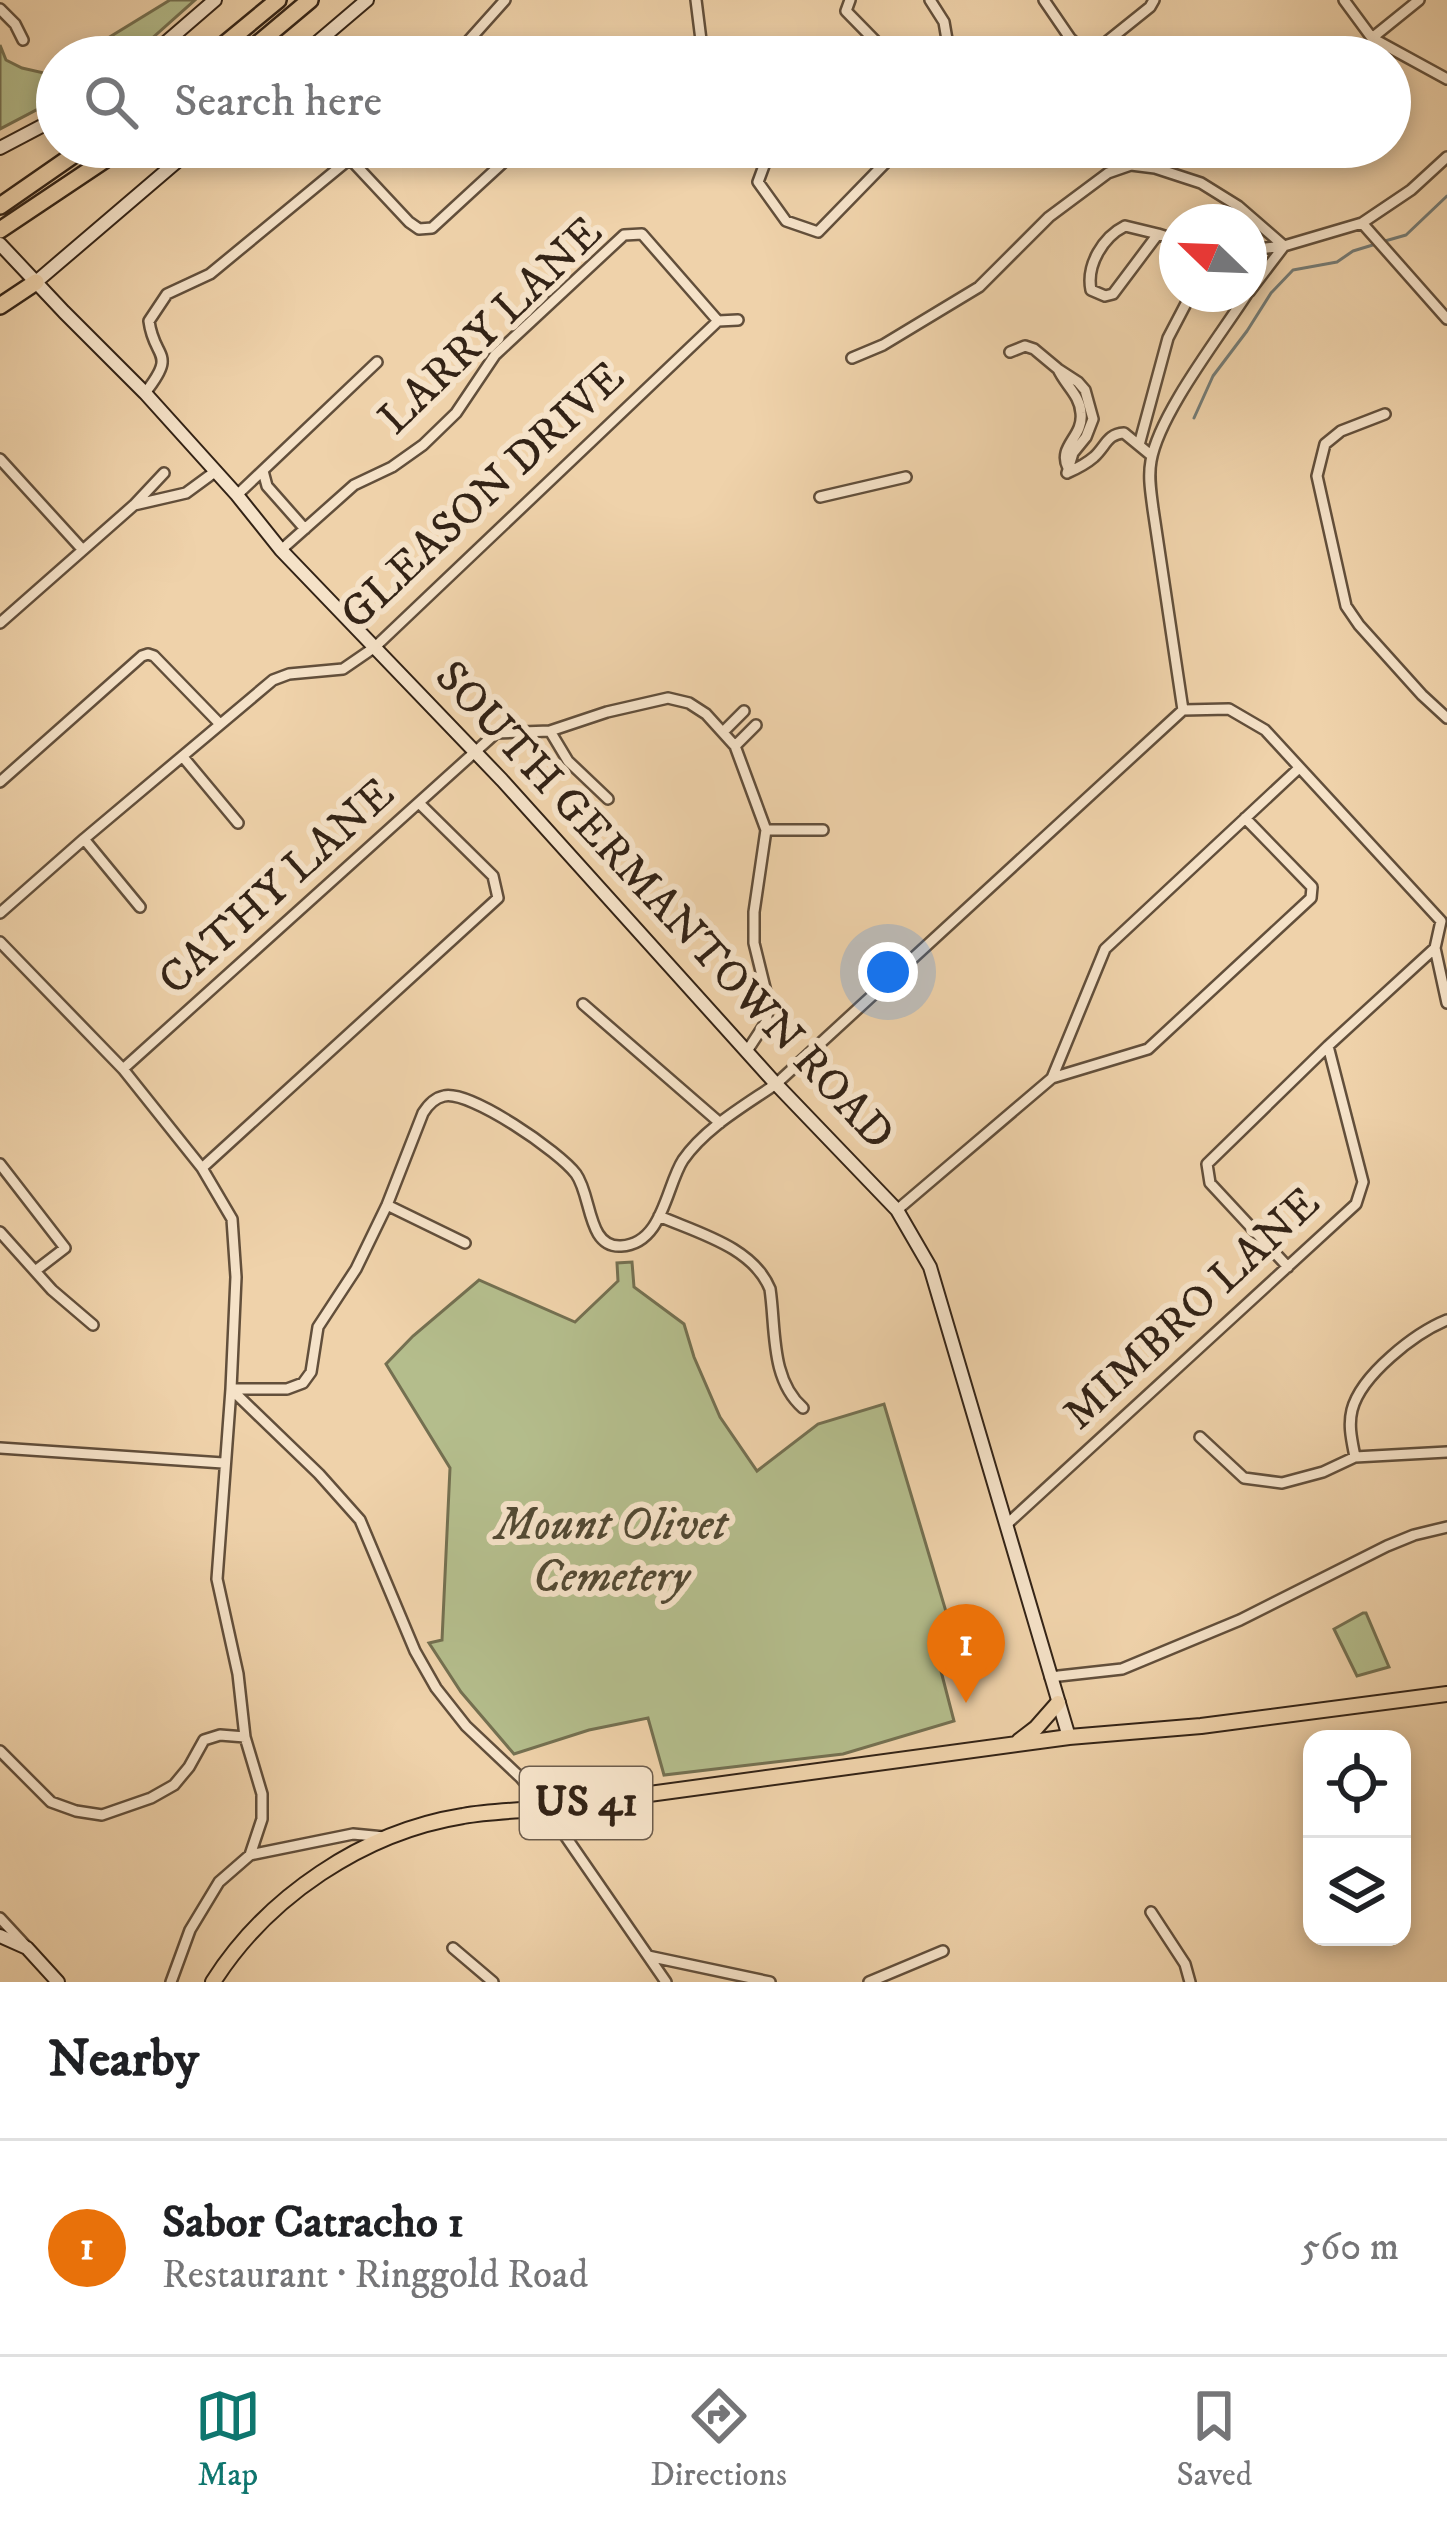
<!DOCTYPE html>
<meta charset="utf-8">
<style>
:root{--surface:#fff;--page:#f2f2f2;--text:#202124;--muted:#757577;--line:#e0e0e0;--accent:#0f766e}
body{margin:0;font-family:"IM FELL DW Pica",serif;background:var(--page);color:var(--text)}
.controls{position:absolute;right:36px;bottom:36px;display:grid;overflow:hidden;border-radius:24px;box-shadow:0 6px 18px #0003}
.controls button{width:108px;height:108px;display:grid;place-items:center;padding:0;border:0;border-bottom:3px solid var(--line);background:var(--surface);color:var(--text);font:60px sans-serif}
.compass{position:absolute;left:1159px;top:204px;width:108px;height:108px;border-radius:50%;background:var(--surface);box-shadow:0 6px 18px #0003;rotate:293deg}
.you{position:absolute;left:888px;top:972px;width:42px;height:42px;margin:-30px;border:9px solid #fff;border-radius:50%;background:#1a73e8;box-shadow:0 0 0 18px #1a73e833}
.badge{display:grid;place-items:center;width:78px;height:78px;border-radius:50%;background:var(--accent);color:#fff;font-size:39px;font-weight:700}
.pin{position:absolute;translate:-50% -99px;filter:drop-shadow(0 3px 6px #0008)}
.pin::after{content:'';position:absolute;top:63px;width:42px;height:36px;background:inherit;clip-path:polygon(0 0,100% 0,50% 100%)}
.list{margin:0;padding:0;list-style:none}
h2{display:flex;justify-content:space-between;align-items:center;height:156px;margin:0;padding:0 48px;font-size:51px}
h2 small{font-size:39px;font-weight:400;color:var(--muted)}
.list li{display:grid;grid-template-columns:78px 1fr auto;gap:36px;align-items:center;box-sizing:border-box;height:216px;padding:0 48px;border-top:3px solid var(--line)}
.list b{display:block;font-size:45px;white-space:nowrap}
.list p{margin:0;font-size:39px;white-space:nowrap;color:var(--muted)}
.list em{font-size:39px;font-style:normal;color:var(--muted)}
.icon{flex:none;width:66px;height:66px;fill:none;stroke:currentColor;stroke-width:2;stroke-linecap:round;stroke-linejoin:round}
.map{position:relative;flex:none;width:1447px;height:1982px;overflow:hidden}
.search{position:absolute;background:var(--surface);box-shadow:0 6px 18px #0003;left:36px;right:36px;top:36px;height:132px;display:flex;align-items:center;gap:30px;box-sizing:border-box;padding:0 42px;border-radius:66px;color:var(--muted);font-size:45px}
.sheet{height:372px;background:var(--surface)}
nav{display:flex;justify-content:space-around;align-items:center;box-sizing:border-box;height:168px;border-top:3px solid var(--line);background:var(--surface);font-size:33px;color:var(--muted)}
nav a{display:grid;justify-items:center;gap:6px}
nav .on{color:var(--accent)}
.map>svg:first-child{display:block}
</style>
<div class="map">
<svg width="1447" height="1982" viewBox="0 0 1447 1982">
<rect width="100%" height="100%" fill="#efd2aa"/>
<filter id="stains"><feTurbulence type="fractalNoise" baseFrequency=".00167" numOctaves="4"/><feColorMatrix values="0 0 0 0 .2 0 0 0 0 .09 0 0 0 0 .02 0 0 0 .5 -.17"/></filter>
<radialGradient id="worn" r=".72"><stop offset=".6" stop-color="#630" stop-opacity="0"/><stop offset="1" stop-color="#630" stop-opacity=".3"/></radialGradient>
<path fill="#b4bd8c" stroke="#747051" stroke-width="3" d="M170 0H195L131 57H77Z
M0 45 6 60 22 68 48 74 57 69V99L0 129Z
M632 1262 634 1287 684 1324 694 1357 720 1417 757 1471 818 1424 884 1404 956 1645 936 1652 954 1721 843 1754 664 1775 648 1718 589 1730 514 1754 461 1692 429 1643 442 1640 450 1468 386 1364 413 1336 479 1280 575 1322 618 1281 617 1263Z
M1363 1613H1366L1389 1667 1357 1676 1334 1629Z"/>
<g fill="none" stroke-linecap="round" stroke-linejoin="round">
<path stroke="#747b75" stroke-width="3" d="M1385 241 1406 235 1447 196
M1194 418 1213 376 1247 331 1271 293 1293 270 1337 262 1353 251 1376 244"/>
<g stroke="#624f3b" stroke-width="14">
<path id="street" d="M696 0 701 40 709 57
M850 0 846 11 891 57
M930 0 944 22 950 57
M1044 0 1070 38 1089 56 1150 7 1154 0
M1344 0 1372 38 1447 79
M0 9 15 24 23 40
M1372 38 1419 0
M454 57 505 0
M756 147 765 163 758 182 786 221 818 232 891 157
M351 160 409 222 419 229 432 228 520 147
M1362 223 1447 319
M1125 226 1158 234 1113 294 1105 296 1091 290C1086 265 1103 237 1125 226Z
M1158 234 1177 240
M1249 250 1284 246
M1249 292 1284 246 1362 223 1411 190 1447 157
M1010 352 1025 346 1034 349 1058 369 1078 382 1085 390 1093 419 1086 437 1073 453 1067 473
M852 358 883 345 979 287 1049 217 1108 173 1131 165 1155 168 1201 183 1238 206 1284 246
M1058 369C1065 385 1080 395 1081 413 1084 437 1057 446 1068 468
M145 393C178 351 154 360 149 321L167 294 210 274 364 147
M1385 414 1341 431 1325 444 1317 476 1346 606 1359 625 1422 695 1447 718
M1139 445 1168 338 1191 294
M0 459 82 549
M263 471 267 486 305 529
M1067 473C1076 469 1086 464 1094 457 1106 446 1107 434 1124 433L1152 456
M237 495 377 362
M820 497 906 477
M134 505 164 473
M281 550 354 485 392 467 423 445 456 413 495 355 624 235 642 234 718 321 738 320
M0 623 134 505 186 493 216 471
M1183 710 1229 709 1265 730 1441 921 1435 948 1447 1003
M550 731 568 761 608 799
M723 732 744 711
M735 746 756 725
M183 757 238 823
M0 782 142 656 148 654 154 656 219 723
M766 830H823
M84 839 140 907
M0 913 84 839 273 680 289 674 343 669 375 647 718 321
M0 942 123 1069 202 1168 232 1219 236 1277 231 1389 319 1474 360 1520 415 1651 436 1688 466 1726 521 1778 546 1808 666 1982
M583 1004 720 1123
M123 1069 496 733 550 731 607 712 668 698 689 703 706 714 735 746 766 830 754 912V943L769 1004 766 1022 747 1051
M1052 1078 1148 1049 1311 898 1312 887 1245 818
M0 1164 65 1248 35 1271
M202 1168 498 898 493 876 420 804
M387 1205 465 1243
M897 1210 1052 1078 1105 949 1298 769
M659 1216C698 1233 753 1247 770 1289 776 1329 770 1379 803 1408
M0 1232 52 1290 93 1325
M1288 1267 1210 1183 1207 1164 1328 1046 1435 948
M1200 1437 1244 1478 1282 1483 1323 1472 1355 1457 1447 1452
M0 1448 223 1463
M1355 1457C1352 1441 1348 1426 1352 1410 1361 1375 1415 1333 1447 1320
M1006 1525 1356 1204 1363 1182 1328 1046
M1050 1677 1122 1669 1240 1620 1387 1546 1414 1535 1447 1527
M0 1751 51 1802 76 1811 102 1815 151 1798 174 1785 189 1767 204 1740 220 1735 245 1737
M250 1855 262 1819V1794L245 1737 238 1674 217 1579 231 1389H287L303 1383 311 1372 318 1327 356 1269 387 1205 423 1113C428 1105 434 1098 444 1096 470 1090 560 1152 576 1174 592 1196 587 1248 621 1246 663 1244 666 1186 683 1160 705 1128 744 1106 776 1084L1183 710 1153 509C1151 493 1148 477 1151 461 1159 414 1220 336 1247 294
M1151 1912 1185 1964 1190 1982
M0 1918 25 1945
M453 1948 493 1982
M648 1956 770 1982
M171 1982 190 1930 219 1882 250 1855 353 1834 384 1837
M869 1982 943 1951"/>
</g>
<g stroke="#332316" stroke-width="16">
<path id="secondary" d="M149 57 215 0
M300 57 367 0
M0 148 57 118
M0 244 64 312 145 393 237 495 281 550 502 780 776 1084 897 1210 930 1267 1069 1737
M36 282 194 147
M0 1936 27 1948 58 1982"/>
</g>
<g stroke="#332316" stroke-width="18">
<path id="primary" d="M1019 1741 1036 1728 1058 1703
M213 1982C267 1897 363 1832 463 1816 490 1811 519 1811 546 1808L1069 1737 1201 1726 1447 1694"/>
</g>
<g stroke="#332316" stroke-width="20">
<path id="highway" d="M209 57 278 0
M242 57 310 0
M0 206 85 147
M0 230 124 147
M0 306 36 282"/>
</g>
<use href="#street" stroke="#f5e2c8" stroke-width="9"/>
<use href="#secondary" stroke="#f5e2c8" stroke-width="12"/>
<use href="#primary" stroke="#efd2aa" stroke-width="14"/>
<use href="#highway" stroke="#efd2aa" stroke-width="15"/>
</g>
<g text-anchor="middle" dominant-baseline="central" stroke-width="12" stroke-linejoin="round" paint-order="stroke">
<rect fill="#f5e2c8" stroke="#6d5c4b" stroke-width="3" x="520" y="1767" width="132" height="72" rx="9"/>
<g font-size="42" font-weight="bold" fill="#332316">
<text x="586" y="1803">US 41</text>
</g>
<g font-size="45" fill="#332316" stroke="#f5e2c8">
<text transform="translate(491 326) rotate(-44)">LARRY LANE</text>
<text transform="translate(483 496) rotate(-43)">GLEASON DRIVE</text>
<text transform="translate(277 887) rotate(-42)">CATHY LANE</text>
<text transform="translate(664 906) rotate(47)">SOUTH GERMANTOWN ROAD</text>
<text transform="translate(1192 1309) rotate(-43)">MIMBRO LANE</text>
</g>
<g font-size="45" font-style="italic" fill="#534a34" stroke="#f5e2c8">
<text x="611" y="1526">Mount Olivet<tspan x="611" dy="52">Cemetery</tspan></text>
</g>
</g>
<rect width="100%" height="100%" filter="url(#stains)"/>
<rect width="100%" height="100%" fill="url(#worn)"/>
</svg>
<div class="controls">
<button><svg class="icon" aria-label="locate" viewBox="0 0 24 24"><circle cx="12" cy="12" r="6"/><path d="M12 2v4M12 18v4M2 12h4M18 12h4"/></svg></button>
<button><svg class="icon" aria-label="layers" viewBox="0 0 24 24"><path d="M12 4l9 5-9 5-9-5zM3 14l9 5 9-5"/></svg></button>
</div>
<svg class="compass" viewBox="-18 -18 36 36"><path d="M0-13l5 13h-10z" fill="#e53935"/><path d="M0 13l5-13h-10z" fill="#757577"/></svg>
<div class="you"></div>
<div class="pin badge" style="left:966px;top:1703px;background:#e8710a">1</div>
<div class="search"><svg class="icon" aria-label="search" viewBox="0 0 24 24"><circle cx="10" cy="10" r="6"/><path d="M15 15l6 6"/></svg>Search here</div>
</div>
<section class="sheet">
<h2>Nearby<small></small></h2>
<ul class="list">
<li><span class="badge" style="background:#e8710a">1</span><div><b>Sabor Catracho 1</b><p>Restaurant · Ringgold Road</p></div><em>560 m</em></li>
</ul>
</section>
<nav>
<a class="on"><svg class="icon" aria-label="map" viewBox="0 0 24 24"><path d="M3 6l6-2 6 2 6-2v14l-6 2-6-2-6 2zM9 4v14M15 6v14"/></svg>Map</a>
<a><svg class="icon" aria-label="directions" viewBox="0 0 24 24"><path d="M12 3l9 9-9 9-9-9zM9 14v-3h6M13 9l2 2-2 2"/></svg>Directions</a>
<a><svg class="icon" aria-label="saved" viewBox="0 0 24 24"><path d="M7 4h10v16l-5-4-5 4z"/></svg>Saved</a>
</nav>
